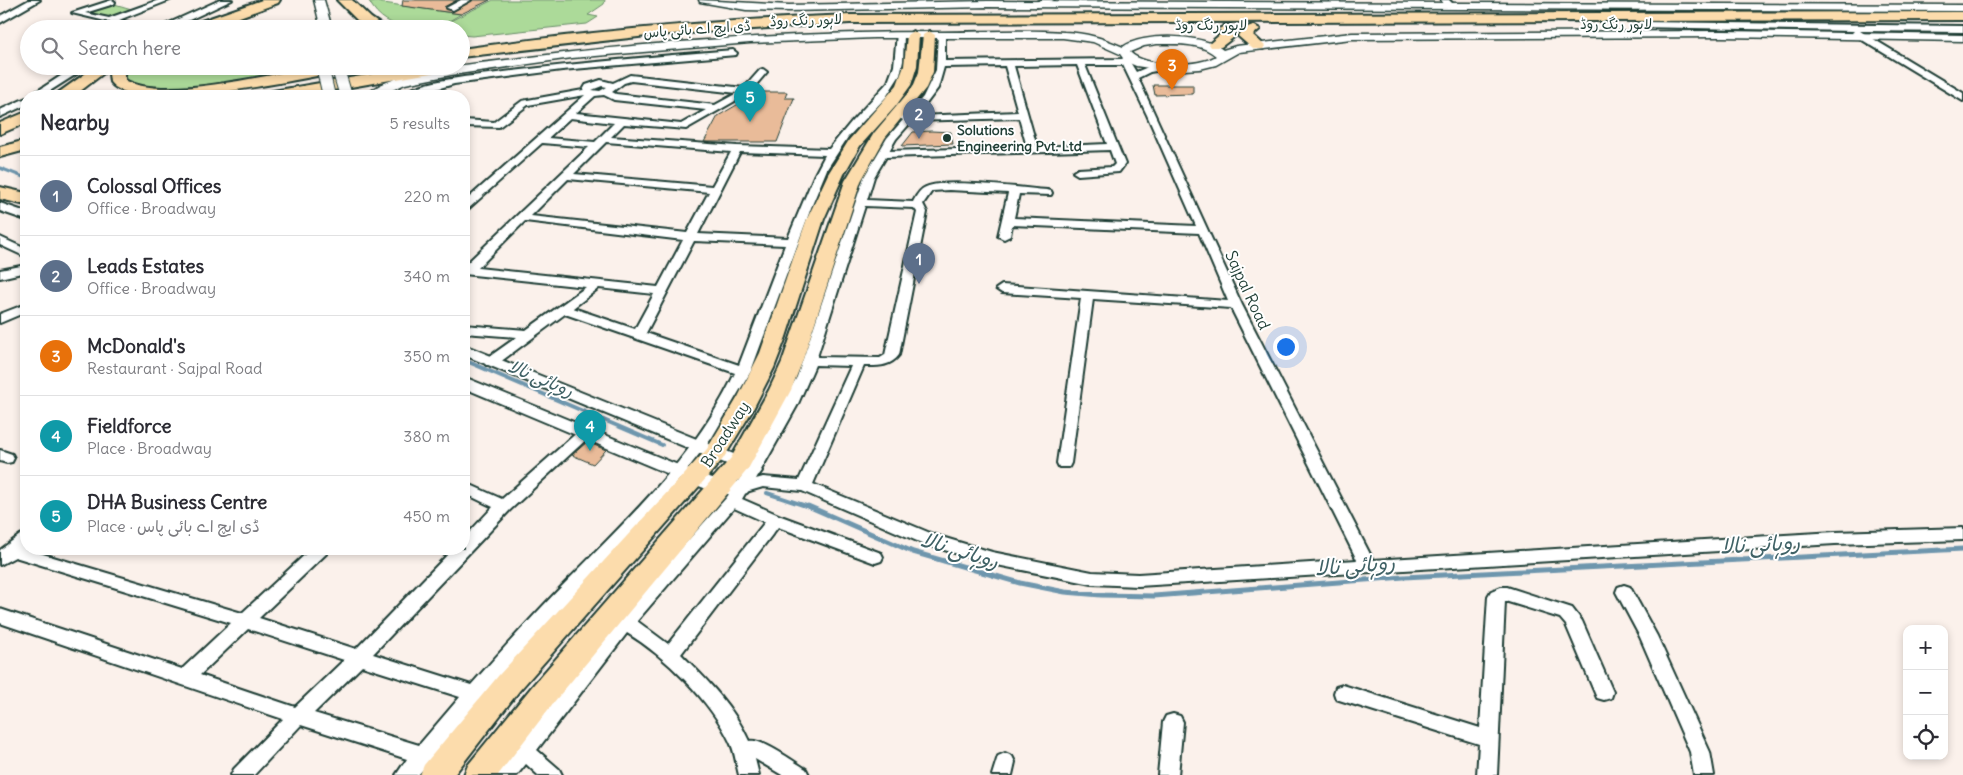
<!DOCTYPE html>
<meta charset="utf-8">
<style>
:root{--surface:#fff;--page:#f2f2f3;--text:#2b2b33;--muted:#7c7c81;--line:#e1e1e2;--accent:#1f3d34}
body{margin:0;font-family:Delius,"Playpen Sans Arabic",sans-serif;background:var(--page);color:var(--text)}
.controls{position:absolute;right:15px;bottom:15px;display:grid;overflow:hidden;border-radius:10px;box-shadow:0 2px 8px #0003}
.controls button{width:45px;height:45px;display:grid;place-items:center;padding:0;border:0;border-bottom:1px solid var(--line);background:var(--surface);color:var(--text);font:25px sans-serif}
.you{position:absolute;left:1285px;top:346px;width:18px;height:18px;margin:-12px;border:4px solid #fff;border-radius:50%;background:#1a73e8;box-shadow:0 0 0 8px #1a73e833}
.badge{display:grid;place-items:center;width:32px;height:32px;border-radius:50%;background:var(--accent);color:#fff;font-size:16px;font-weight:700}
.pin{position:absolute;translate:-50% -41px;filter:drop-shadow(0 1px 2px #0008)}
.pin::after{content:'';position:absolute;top:26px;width:18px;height:15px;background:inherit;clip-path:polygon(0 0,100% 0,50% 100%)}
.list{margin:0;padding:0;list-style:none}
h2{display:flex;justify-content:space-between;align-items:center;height:65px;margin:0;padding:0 20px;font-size:21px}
h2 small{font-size:16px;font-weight:400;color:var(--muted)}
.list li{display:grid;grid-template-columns:32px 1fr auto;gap:15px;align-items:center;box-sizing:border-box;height:80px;padding:0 20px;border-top:1px solid var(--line)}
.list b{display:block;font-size:19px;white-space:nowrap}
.list p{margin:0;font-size:16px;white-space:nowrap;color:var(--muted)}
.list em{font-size:16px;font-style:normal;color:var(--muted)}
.icon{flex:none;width:28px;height:28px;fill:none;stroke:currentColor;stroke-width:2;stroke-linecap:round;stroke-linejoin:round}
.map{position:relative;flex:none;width:1963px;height:775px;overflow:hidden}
.search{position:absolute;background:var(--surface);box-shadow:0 2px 8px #0003;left:20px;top:20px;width:450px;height:55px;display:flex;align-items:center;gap:12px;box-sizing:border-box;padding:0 18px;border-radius:28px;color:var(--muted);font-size:19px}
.panel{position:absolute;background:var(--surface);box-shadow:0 2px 8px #0003;left:20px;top:90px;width:450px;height:465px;border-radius:20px}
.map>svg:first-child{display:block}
</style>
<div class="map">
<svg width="1963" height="775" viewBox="0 0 1963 775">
<rect width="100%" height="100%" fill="#fbf1eb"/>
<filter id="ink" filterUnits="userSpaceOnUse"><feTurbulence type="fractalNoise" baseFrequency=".02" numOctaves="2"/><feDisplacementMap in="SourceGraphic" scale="10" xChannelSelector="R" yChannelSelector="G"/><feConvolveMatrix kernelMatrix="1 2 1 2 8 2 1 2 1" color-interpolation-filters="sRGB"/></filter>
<g filter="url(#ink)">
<path fill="#acda99" stroke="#668c66" d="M493 0H605L604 4 588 15 598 17 587 24 472 36 461 35V29C428 29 387 36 369 1L461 14 444 24Z
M111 3 135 10 109 18 81 13Z
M130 66H306L307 67 182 91 134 86 125 76Z"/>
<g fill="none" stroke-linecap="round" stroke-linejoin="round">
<path stroke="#6e96ad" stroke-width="3" d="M0 168 26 178"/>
<path stroke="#6e96ad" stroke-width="4" d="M464 360 662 445
M767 493 812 508"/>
<path stroke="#6e96ad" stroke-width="5" d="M808 506 913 552 1020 583 1065 592 1101 595 1154 596 1404 577 1963 549"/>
</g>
<path fill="#e9bb99" stroke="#1f3d34" d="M403 0H457L444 7 452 12 473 0H490L461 14 402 6Z
M1153 85H1193V94L1155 95Z
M759 92H787L785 98H794L777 142H704L718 116Z
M931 131 951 132 953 144 902 146 913 132Z
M587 442 606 450 593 464 572 455Z"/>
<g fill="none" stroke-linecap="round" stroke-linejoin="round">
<g stroke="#1f3d34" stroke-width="4">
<path id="minor" d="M112 0 115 2 114 4 85 13 109 18 159 0H170L119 20 156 29H139L72 13Z
M461 0H471L453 10 446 8Z
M1441 0H1449L1453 4 1446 6Z
M897 33 904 35 903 61 900 75 886 97 848 137 827 169 812 205 751 371 711 439 656 509 533 641 418 775H396L407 759 301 725 254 775H231L234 769 283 719 0 623V609L182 669 231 623 15 557 0 565V550L20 535 26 533V549L242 613 311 549H329L327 553 259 618 356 649 453 549H464V538L493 507 464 493V482L502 499 580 430H590L592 433 590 436 510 510 373 654 471 685C503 649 535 613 569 579 631 516 697 454 735 373L565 314 496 365H486L484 362 486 359 517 337 464 333V325L526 330 586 287 464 274V266L589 147 542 143 468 209 464 210V202L585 95 528 105 499 127 464 126V120L494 122 522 101 583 90 586 85 601 80 613 83 630 75 744 88 760 70 763 69 767 72 749 93 686 129 624 124 611 137 737 146 829 149 852 121 888 82 894 66ZM631 81 737 93 715 105 616 94 612 92 624 83ZM602 86 607 87 600 91 592 90ZM604 95 614 100 706 110 681 124 576 113 595 96ZM570 118 614 123 595 142 548 138ZM606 142 731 152 712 186 574 174ZM740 152 825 155 814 176 788 238 698 234ZM568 179 709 192 687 233 531 216ZM525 221 683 240 658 287 478 268ZM694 241 785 245 739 365 646 333ZM599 288 654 294 635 329 573 308ZM248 629 344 660 295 707 200 675ZM362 666 460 697 419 745 314 713Z
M938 33 945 35V61L1122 59 1127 55 1131 58 1130 62 1136 72 1148 67 1168 65V69L1150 72 1138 78 1242 305 1373 560 1835 532 1963 528V540L1835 544 1138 586 1092 584 992 564 924 544 802 491 763 487 746 492 742 499 781 516 881 553 883 557 881 561 875 563 778 527 681 654C707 680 734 707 749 741 762 738 794 762 806 769L809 775H782L755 759 759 775H739C736 764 735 752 730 742 711 701 665 656 627 633L537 750 559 769 562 775H538L526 764 517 775H495L515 746 619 618 727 497 747 468 797 377 864 177 887 138 903 120 898 117 900 115H907L923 97 936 70ZM1077 65 1107 144 1037 147 1014 66ZM1085 65H1123L1147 115 1196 226 1014 218 1019 194 1051 195 1052 193 1051 191 1047 190C1021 188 946 178 926 187 920 189 916 196 913 202L867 200 874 177 886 157 1110 150 1115 164 1112 167 1078 169 1073 172 1078 175 1119 172 1125 164ZM1005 66 1018 112 917 116 938 88 944 67ZM1019 118 1027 147 889 151 896 139 912 121ZM949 190 1008 193 998 236 1004 239 1010 236 1012 225 1199 233 1228 301 1002 285 996 289 1002 293 1081 298 1057 463 1059 467H1069L1071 463 1093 299 1231 308 1357 560 1138 574 1092 572 992 552 935 535 813 484 864 366C878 366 890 367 899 355L927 212 923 204 932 191ZM865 206 914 208 917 212 885 355 880 358 817 357ZM815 365 851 366 799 480 763 477 756 479 797 406ZM734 508 765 522 668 644 637 621Z
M733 50 737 53 736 55 562 70 454 84 412 96H400C419 79 479 76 504 72 580 63 656 56 733 50Z
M0 237 26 249V257L0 245Z
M26 265V272L0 278V270Z
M26 304V312L0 323V314Z
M0 450 12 454 14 458 12 462 7 463 0 461Z
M1624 585 1630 587 1657 636 1710 752 1714 775H1694L1690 752 1640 637 1616 592 1618 587Z
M1501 587H1507L1572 608 1582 621 1613 692 1611 698 1604 700 1597 698 1566 625 1560 618 1505 601 1497 775H1477L1479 744 1336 699 1334 693 1336 687 1343 685 1480 728 1488 596 1491 591Z
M1173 714 1180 716 1183 722 1178 775H1158L1163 722 1166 716Z
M1005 753 1012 756 1015 762 1012 775H992L998 756Z"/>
</g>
<g stroke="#1f3d34" stroke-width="4">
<path id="tertiary" d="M29 0H40L0 23V16Z
M220 0H232L170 29H156Z
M1041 0H1054L1037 7 1032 4Z
M1640 22 1963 26V32L1860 31 1963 93V101L1854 35 1852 33 1854 31 1637 27V23Z
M76 66H89L42 96H30Z
M26 98V105L0 117V110Z
M0 203 26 212V220L0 211Z
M464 345 746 459 759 467 762 471 759 475C749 478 742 473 734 467L464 355Z
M464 377 700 474 722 481 747 483 750 488 747 493C727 498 707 489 688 482L464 388Z"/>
</g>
<g stroke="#1f3d34" stroke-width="3">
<path id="secondary" d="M314 0H324L332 29H321Z
M699 0 789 5 988 1 1963 5V11L988 7 789 11 746 10 700 2Z
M1722 31 1963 35V41L1722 37 1352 39 1239 52 1216 65 1200 69 1169 71 1136 66 1125 61 1120 54 1093 42 1063 38H874L750 43 572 58 451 75 405 84 380 96H366C385 71 474 64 506 60 650 41 795 32 940 32 981 32 1023 29 1064 32 1087 33 1102 38 1123 47 1142 32 1205 34 1223 50L1236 46 1352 33ZM1157 44C1176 44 1201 42 1216 56 1200 67 1144 68 1130 52L1144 46Z"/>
</g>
<g stroke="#1f3d34" stroke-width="4">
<path id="primary" d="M913 31 919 35 917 66 911 85 895 107 860 146 844 174 824 219 786 337 774 368 752 411 723 459 519 691 454 775H420L424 765 499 675 707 449 738 397 760 353 807 219 828 174 849 140 897 85 904 66 907 35Z
M929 31 935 35 933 72 926 88 885 138 861 181 802 362 791 390 748 469 554 702 498 775H464L468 765 534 684 731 458 769 390 782 362 845 181 874 133 913 87 919 72 923 35Z"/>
</g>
<g stroke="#1f3d34" stroke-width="4">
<path id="motorway" d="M262 0H280L278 3 207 29H185L187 26Z
M337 0H352L371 18 387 29H370L361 24Z
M1963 12V20L850 23 656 35 461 57V49C590 31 720 20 850 15Z
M268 22 293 25 300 29H228L235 25Z
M1226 25 1231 26 1238 34 1221 47H1211L1209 44 1222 33 1219 29Z
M1253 25 1260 29 1253 35 1265 46 1263 49H1253L1238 36 1242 29Z
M96 66H113L74 96H56L58 93Z
M115 66H130L125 74V80C164 102 271 73 317 67 329 65 343 66 355 66L353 69 348 70C307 77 134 117 110 82L109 74Z
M420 66H455L453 69 448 70 299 96H265L267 93 273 91Z
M26 112V123L0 134V123Z
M26 140V150L0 157V147Z
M0 187 26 193V205L0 199Z"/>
</g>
<use href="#minor" fill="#fff" fill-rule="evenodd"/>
<use href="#tertiary" fill="#fff" fill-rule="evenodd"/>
<use href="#secondary" fill="#fff" fill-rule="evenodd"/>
<use href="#primary" fill="#fcdcac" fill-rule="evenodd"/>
<use href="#motorway" fill="#fcdcac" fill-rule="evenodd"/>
<g stroke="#1f3d34" stroke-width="14" stroke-linecap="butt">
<path id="secondary-bridge" d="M322 66 329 96
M337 66 346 96"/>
</g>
<use href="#secondary-bridge" stroke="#fff" stroke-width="12"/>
</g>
</g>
<circle fill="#1f3d34" stroke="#fff" stroke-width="2" cx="947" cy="138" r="5"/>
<g text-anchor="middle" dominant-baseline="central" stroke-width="4" stroke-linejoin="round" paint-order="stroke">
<g font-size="14" fill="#1f3d34" stroke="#fff">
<text transform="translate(806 20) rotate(-2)">لاہور رنگ روڈ</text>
<text x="1616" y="24">لاہور رنگ روڈ</text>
<text x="1211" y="25">لاہور رنگ روڈ</text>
<text transform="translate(697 29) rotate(-4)">ڈی ایچ اے بائی پاس</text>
</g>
<g font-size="14" font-weight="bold" fill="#1f3d34" stroke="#fff" text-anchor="start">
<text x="957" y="130">Solutions<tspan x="957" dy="16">Engineering Pvt. Ltd</tspan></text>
</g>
<g font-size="16" fill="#1f3d34" stroke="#fff">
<text transform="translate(1248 290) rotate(65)">Sajpal Road</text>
<text transform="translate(725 434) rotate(-57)">Broadway</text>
</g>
<g font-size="18" font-style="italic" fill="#406266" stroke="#fff">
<text transform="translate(541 378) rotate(23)">روہائی نالا</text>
</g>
<g font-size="21" font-style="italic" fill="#406266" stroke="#fff">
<text transform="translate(1760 544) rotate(-3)">روہائی نالا</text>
<text transform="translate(960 550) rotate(17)">روہائی نالا</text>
<text transform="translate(1355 565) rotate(-4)">روہائی نالا</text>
</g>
</g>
</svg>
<div class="controls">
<button>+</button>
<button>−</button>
<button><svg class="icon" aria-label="locate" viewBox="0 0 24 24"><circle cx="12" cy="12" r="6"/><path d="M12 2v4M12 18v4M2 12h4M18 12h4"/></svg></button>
</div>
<div class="you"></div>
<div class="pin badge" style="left:919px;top:284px;background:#5c6f8a">1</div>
<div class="pin badge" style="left:919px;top:139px;background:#5c6f8a">2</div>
<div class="pin badge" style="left:1172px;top:90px;background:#e8710a">3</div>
<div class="pin badge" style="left:590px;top:451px;background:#0f9aa8">4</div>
<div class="pin badge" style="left:750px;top:122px;background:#0f9aa8">5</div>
<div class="search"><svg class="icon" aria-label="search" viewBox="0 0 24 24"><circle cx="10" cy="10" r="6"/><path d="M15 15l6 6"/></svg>Search here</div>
<section class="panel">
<h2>Nearby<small>5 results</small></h2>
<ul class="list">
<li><span class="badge" style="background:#5c6f8a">1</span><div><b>Colossal Offices</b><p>Office · Broadway</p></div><em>220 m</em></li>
<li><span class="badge" style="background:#5c6f8a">2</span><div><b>Leads Estates</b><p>Office · Broadway</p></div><em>340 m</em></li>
<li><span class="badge" style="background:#e8710a">3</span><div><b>McDonald's</b><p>Restaurant · Sajpal Road</p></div><em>350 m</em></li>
<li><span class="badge" style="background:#0f9aa8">4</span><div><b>Fieldforce</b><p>Place · Broadway</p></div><em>380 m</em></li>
<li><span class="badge" style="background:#0f9aa8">5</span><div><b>DHA Business Centre</b><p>Place · ڈی ایچ اے بائی پاس</p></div><em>450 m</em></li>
</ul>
</section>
</div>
